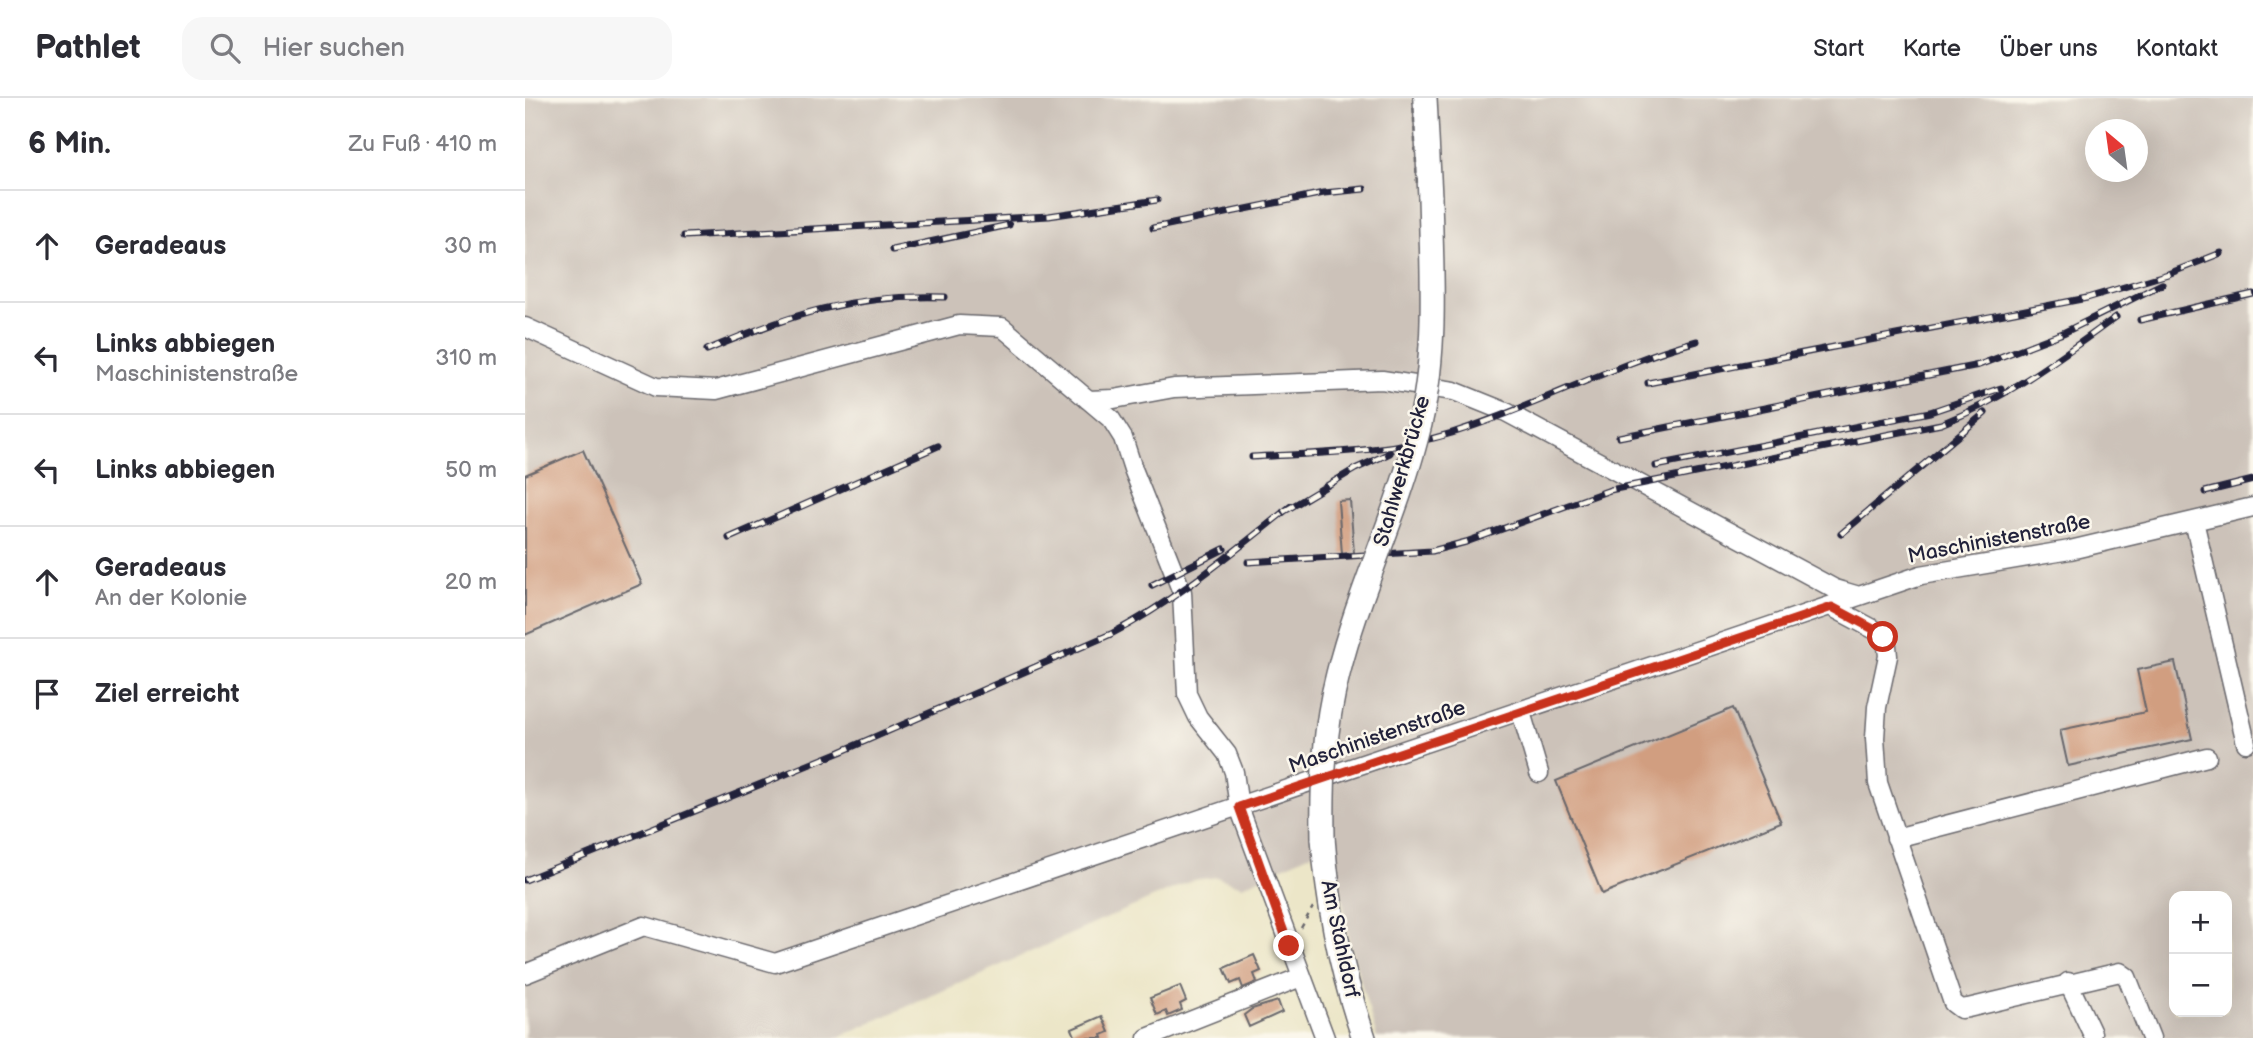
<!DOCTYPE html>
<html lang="de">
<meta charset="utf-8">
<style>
:root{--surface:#fff;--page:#f7f7f7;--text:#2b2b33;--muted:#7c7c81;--line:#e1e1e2}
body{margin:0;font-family:"Balsamiq Sans",sans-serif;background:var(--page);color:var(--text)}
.controls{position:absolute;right:21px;bottom:21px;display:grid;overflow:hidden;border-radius:14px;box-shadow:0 7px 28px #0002}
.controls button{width:63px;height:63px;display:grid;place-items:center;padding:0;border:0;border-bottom:2px solid var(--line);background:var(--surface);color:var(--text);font:35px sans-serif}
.compass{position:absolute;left:1560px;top:21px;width:63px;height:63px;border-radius:50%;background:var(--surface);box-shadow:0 7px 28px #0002;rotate:331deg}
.stop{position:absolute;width:21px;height:21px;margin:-16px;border:5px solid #c8321e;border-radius:50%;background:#fff}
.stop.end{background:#c8321e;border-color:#fff;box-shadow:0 2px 7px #0008}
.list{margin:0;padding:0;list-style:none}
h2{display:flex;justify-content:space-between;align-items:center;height:91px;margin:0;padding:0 28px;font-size:30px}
h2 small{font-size:23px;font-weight:400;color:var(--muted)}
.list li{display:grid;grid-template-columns:46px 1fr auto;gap:21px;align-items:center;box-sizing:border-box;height:112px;padding:0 28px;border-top:2px solid var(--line)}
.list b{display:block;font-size:26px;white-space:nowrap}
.list p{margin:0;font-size:23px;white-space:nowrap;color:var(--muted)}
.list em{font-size:23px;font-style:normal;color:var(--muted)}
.icon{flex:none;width:38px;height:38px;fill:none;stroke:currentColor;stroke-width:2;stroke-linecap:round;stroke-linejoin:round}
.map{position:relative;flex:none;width:1728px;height:940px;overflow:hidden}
header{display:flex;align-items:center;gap:42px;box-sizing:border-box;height:98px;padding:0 35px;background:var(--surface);border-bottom:2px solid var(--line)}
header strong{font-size:33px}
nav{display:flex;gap:38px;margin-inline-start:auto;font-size:24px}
.search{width:490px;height:63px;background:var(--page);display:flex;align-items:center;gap:18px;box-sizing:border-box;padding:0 24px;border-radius:21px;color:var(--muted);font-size:26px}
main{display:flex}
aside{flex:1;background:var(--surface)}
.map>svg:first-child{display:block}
</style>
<header>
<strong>Pathlet</strong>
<div class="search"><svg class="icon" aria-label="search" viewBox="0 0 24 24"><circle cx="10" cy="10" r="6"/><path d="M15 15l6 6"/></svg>Hier suchen</div>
<nav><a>Start</a><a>Karte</a><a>Über uns</a><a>Kontakt</a></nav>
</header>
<main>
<aside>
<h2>6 Min.<small>Zu Fuß · 410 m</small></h2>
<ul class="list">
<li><svg class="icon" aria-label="ahead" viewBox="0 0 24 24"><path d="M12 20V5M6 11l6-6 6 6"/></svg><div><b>Geradeaus</b></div><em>30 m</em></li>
<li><svg class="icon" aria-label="left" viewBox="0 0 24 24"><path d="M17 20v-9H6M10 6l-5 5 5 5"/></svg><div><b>Links abbiegen</b><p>Maschinistenstraße</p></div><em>310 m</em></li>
<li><svg class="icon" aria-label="left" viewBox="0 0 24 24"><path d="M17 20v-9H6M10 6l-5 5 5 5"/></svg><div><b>Links abbiegen</b></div><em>50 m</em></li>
<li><svg class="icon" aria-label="ahead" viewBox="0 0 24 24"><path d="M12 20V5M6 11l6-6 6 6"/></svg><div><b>Geradeaus</b><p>An der Kolonie</p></div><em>20 m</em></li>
<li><svg class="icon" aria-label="arrive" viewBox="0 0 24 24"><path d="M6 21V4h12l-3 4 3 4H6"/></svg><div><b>Ziel erreicht</b></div></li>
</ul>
</aside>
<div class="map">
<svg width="1728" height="940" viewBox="0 0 1728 940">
<rect width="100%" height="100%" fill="#fbf7ec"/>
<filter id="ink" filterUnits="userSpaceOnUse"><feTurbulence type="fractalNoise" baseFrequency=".0143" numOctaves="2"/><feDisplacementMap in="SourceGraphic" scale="14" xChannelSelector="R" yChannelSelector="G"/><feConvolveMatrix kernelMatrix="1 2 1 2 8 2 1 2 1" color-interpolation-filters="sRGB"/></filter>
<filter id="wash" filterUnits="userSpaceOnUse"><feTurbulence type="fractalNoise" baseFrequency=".00686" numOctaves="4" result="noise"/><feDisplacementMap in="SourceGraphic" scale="28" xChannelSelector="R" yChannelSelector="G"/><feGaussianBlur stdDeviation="1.57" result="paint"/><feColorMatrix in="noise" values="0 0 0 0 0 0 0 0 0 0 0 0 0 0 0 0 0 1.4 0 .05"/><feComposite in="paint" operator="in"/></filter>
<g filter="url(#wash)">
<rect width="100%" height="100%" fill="#ece6c8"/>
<path fill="#ccc2b9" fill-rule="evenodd" d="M0 0H1728V940H852L824 843 809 745 717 788 692 779 668 782 311 940H0ZM1570 32H1612V74H1570ZM1649 798H1702V914H1649Z"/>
<g id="blocks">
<path fill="#d19e80" d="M58 352 117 486 0 537V377Z
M825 402 829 455 817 456 813 403Z
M1650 564 1667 641 1543 668 1535 632 1621 614 1612 572Z
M1208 610 1256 724 1077 796 1031 683Z
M729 857 736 873 729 876 732 884 718 890 715 882 706 886 699 870Z
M655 888 661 903 655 906 657 912 643 918 641 913 632 917 625 900Z
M753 903 757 914 724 929 719 917 727 911Z
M577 918 584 934 577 937 578 940H551L547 931Z"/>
</g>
</g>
<g filter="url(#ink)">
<use href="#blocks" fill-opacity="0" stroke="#69676c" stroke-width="2"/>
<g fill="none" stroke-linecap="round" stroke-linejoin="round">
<g stroke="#69676c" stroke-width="21">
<path id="minor" d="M0 229 131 289 191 292 434 227 477 229 586 321 598 340 608 371 657 494 662 596 673 619 702 656 709 674 714 709 800 940
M563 302 589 301 649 290 857 282 929 293 981 314 1310 491 1334 498
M1669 423 1721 645
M1307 509 1352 533 1362 548 1363 558 1352 609 1350 640 1353 685 1428 905 1436 911 1443 910 1595 874 1602 879 1626 940
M996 614 1014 675
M1371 740 1682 659
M0 876 119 828 250 865 1396 477 1545 452 1728 409
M1543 884 1567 935
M622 940 776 879"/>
</g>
<g stroke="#69676c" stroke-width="26">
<path id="major" d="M900 0 905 99
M798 740C803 809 816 874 839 940"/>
</g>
<path stroke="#69676c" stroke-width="2.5" stroke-dasharray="5 5" stroke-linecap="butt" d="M776 830 788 809"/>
<use href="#minor" stroke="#fff" stroke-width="18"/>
<use href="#major" stroke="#fff" stroke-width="23"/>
<g stroke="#22223b" stroke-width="7">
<path id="rail" d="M628 130 799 95 839 91
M159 138 524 118 632 102
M367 152 484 127
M1615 222 1728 196
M182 252C267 216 326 196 420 199
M1123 285 1562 200 1643 176 1696 155
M1094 339 1454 267 1538 235 1637 186
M727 359C794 355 862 355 927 335 1011 309 1087 266 1172 243
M1131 368 1405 314 1476 290
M1680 394 1728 382
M758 414 830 371 865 355
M1316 436 1460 315
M204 440 413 348
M723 464 907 453 941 444 1085 392 1416 326C1482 300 1534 260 1591 219
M627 487 699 451
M0 782 315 654 586 536C652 502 708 454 766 408"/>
</g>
<use href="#rail" stroke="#fbf7ec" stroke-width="4.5" stroke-dasharray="13" stroke-linecap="butt"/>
<g stroke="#69676c" stroke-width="26" stroke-linecap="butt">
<path id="major-bridge" d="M798 740C797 685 799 629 813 576 833 495 871 419 892 338 913 260 907 179 905 99"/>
</g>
<path stroke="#69676c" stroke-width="2.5" stroke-dasharray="5 5" stroke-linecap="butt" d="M888 0 892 88"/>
<use href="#major-bridge" stroke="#fff" stroke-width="23"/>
</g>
</g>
<g fill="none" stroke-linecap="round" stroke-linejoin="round" filter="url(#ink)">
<path stroke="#c8321e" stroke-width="9" d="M764 848 714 709 1307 509 1352 533 1358 539"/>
</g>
<g text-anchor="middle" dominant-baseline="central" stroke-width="5" stroke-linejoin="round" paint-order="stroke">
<g font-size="21" fill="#22223b" stroke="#fbf7ec">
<text transform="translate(877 373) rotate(-74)">Stahlwerkbrücke</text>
<text transform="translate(1474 441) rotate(-11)">Maschinistenstraße</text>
<text transform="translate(852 639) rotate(-19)">Maschinistenstraße</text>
<text transform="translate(815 841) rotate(78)">Am Stahldorf</text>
</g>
</g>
</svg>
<div class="controls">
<button>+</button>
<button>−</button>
</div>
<svg class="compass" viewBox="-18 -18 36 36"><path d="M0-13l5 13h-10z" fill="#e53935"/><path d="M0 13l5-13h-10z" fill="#7c7c81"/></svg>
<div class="stop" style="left:1358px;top:539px"></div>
<div class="stop end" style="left:764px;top:848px"></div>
</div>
</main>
